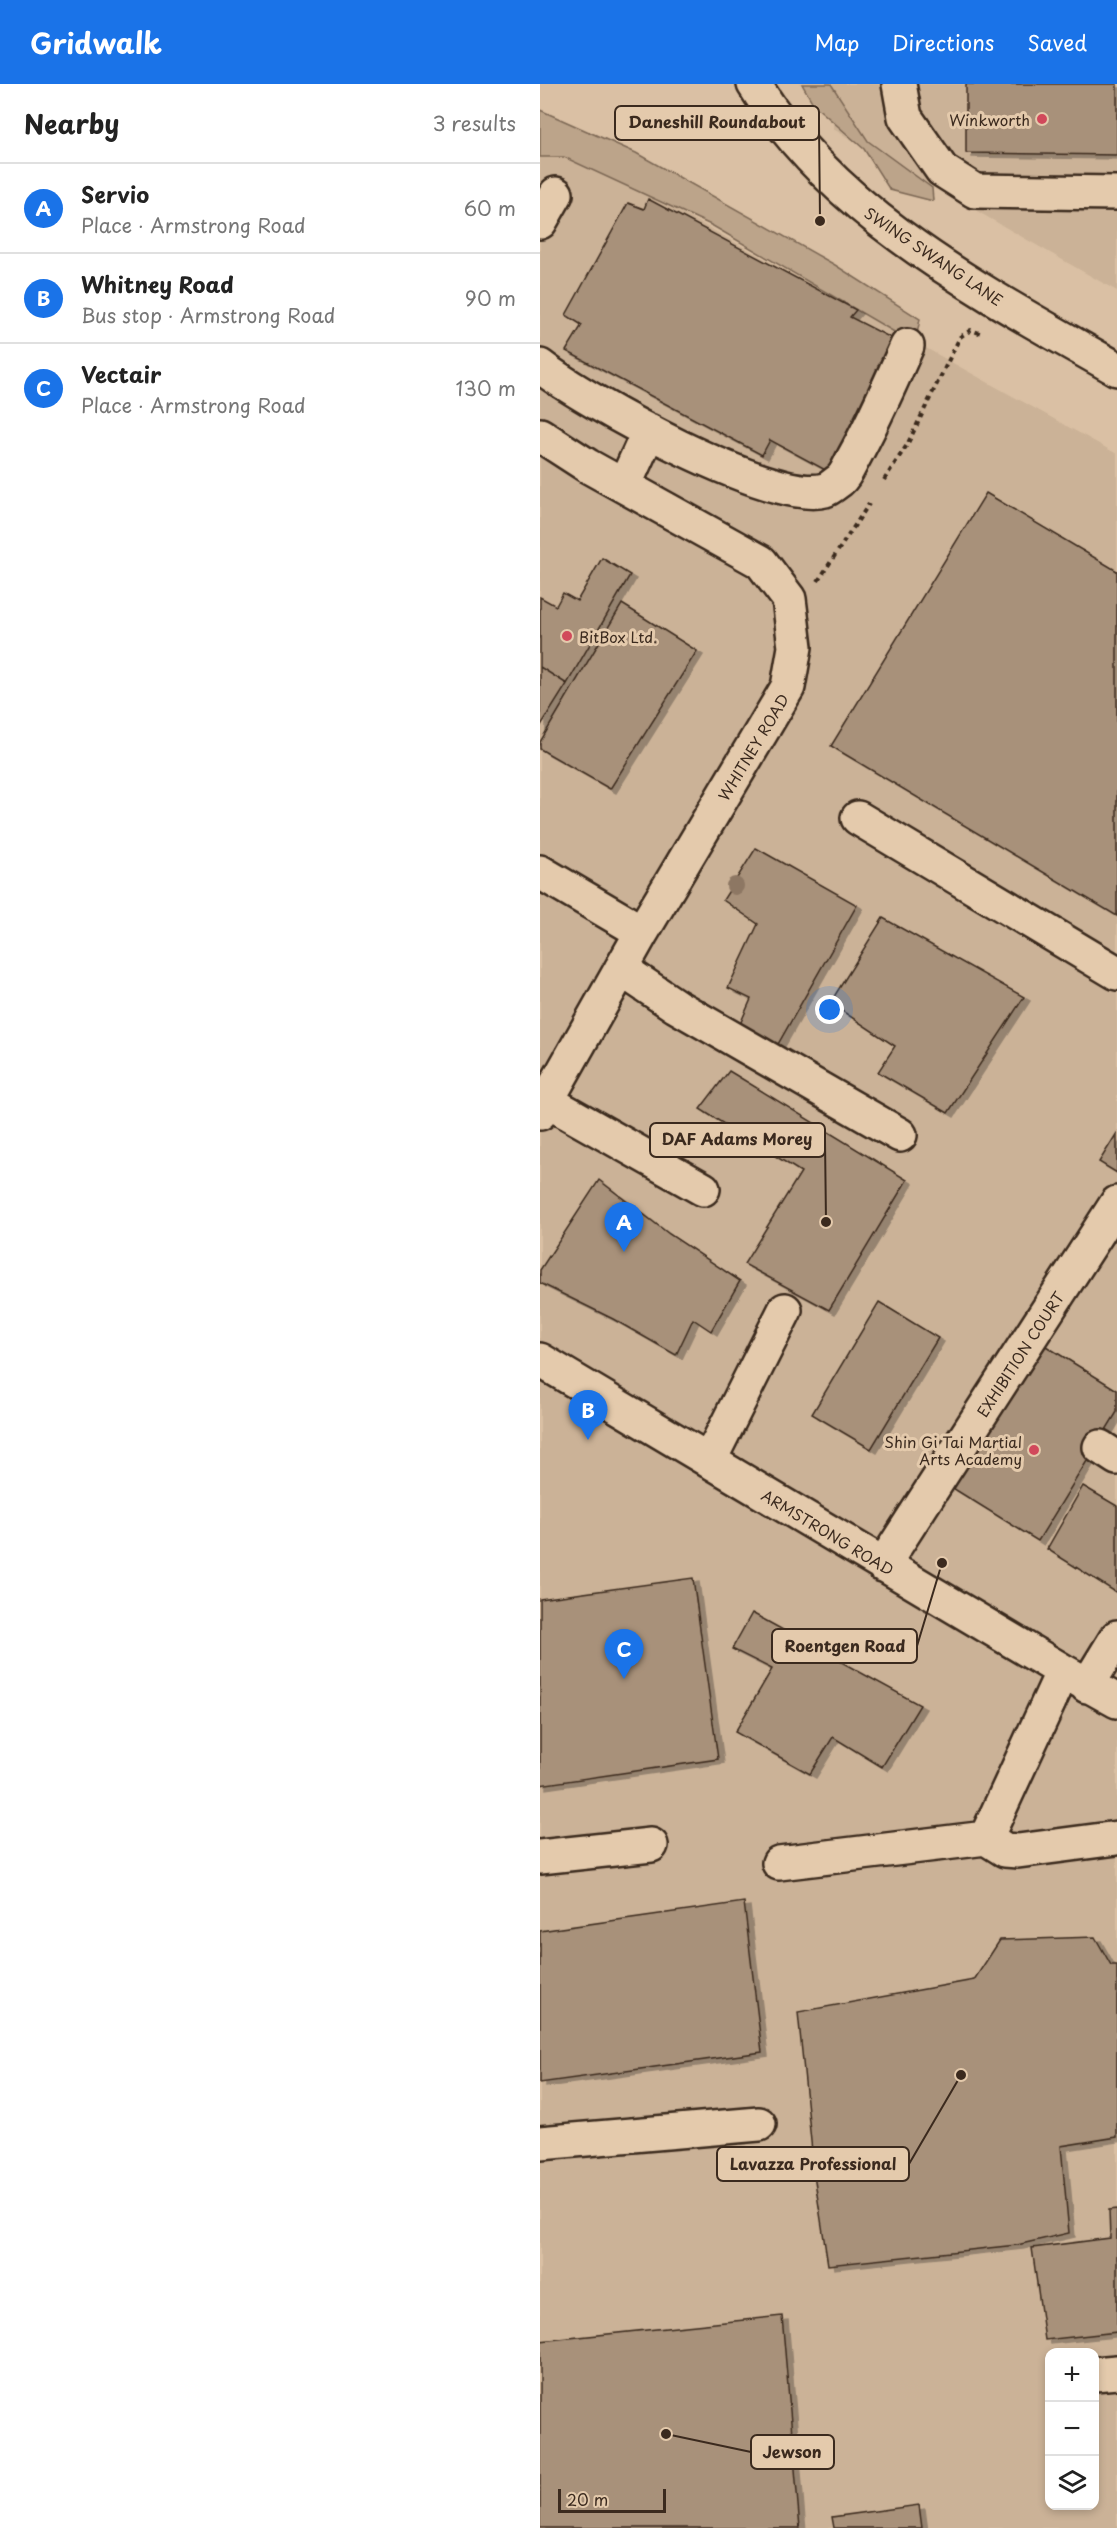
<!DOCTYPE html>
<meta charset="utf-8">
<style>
:root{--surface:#fff;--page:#f6f6f6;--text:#222;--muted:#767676;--line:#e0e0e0;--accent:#1a73e8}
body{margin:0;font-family:"Playpen Sans",sans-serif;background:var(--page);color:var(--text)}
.controls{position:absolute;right:18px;bottom:18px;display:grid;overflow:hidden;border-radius:12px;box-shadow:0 3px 9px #0003}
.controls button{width:54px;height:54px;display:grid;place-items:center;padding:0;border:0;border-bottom:2px solid var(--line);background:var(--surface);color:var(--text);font:30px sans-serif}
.scale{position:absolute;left:18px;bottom:15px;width:108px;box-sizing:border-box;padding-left:6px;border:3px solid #3b2a1e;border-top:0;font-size:16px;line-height:21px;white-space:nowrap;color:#3b2a1e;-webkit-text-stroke:4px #e4caac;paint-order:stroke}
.you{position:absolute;left:290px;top:926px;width:21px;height:21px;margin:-15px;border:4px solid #fff;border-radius:50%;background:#1a73e8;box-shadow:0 0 0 9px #1a73e833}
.badge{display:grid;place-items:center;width:39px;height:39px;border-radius:50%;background:var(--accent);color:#fff;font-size:20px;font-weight:700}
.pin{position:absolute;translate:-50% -50px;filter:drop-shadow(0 2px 3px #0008)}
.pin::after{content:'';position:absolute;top:32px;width:21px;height:18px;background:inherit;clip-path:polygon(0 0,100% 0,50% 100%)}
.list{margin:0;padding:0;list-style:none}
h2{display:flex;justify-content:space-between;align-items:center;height:78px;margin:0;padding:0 24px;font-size:26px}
h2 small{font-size:20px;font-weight:400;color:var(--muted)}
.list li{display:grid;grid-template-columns:39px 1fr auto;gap:18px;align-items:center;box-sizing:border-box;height:90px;padding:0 24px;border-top:2px solid var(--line)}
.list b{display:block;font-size:22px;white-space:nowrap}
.list p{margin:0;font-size:20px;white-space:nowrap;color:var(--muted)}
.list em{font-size:20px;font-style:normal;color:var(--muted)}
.icon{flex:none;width:33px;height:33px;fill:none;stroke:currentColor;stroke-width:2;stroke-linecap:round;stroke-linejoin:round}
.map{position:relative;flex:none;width:577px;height:2444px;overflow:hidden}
header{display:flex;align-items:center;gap:36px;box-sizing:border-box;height:84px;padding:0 30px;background:var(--accent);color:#fff}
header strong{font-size:28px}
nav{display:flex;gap:33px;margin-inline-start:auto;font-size:21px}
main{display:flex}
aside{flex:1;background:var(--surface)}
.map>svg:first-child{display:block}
</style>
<header>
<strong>Gridwalk</strong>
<nav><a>Map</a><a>Directions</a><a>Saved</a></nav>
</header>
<main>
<aside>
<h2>Nearby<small>3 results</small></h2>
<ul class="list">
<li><span class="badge">A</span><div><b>Servio</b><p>Place · Armstrong Road</p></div><em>60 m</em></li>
<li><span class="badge">B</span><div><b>Whitney Road</b><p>Bus stop · Armstrong Road</p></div><em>90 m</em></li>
<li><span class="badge">C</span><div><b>Vectair</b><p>Place · Armstrong Road</p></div><em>130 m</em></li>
</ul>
</aside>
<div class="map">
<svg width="577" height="2444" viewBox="0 0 577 2444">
<defs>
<filter id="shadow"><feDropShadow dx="6" dy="4" stdDeviation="0" flood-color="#0004"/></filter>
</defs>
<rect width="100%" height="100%" fill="#dac0a4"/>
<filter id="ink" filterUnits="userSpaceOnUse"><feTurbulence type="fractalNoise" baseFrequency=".0167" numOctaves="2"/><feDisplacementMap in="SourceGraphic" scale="12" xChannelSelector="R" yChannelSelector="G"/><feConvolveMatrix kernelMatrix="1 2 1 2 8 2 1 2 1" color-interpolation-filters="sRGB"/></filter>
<g filter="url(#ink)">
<path fill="#cbb297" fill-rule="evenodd" d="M293 0H577V207L293 45Z
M0 50 577 370V2444H0ZM509 2268H554V2422H509Z"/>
<path fill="#bca48a" stroke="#7c6754" stroke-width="1.5" d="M262 0H291L328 57 392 104 393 117 350 106 324 65 274 21Z
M0 26 96 69 295 181 380 235 375 260 173 142 24 73H0Z"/>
<path fill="#a8917a" stroke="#3b2a1e" stroke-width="1.5" filter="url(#shadow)" d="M426 0H577V71L426 69Z
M108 115 316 226 310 233 367 262 302 395 230 356 222 371 26 267 42 241 26 231 88 119 104 125Z
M446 409 577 487V832L291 662Z
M62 474 90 491 27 600 0 583V513L16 522 23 509 37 517Z
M82 520 157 567 70 705 0 665V658Z
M0 583 27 600 0 643Z
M216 764 317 821 229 976 194 954 211 915 188 904 218 840 183 816Z
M343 834 484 913 408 1029 338 988 355 962 290 919Z
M189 987 367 1096 289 1226 204 1180 261 1088 160 1025Z
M577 1049V1089L559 1078Z
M59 1096 129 1150 200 1197 171 1247 153 1235 136 1271 73 1235 0 1199V1186Z
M339 1218 398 1254 331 1365 272 1330Z
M501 1259 577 1306V1328L498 1457 411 1403Z
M543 1402 577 1422V1509L507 1465Z
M153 1494 178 1675 0 1701V1515Z
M212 1529 380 1621 342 1683 293 1653 270 1690 195 1648 232 1585 192 1565Z
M204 1818 222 1968 0 1999V1847Z
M555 1853 571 1881H577V2053L521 2062 529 2149 477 2161 288 2181 275 2097 258 1928 434 1896 460 1856Z
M577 2125V2248L505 2256 492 2164 570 2154 569 2126Z
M242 2232 260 2444H0V2257Z
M379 2421 382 2444H294L292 2433Z"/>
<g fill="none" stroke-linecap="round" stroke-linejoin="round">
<g stroke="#3b2a1e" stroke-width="38">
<path id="minor" d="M214 0C296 133 446 210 577 285
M359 0 365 33 402 86 435 107 577 109
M0 138 16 110
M0 282C45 317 231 421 285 406 289 405 296 399 300 396 306 391 310 380 314 373 334 337 350 300 367 262
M0 351 48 382 221 478 249 515 255 563 248 603 102 848 0 1029
M84 402 109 347
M318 734 577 889
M0 788 102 848
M81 885 136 922 360 1051
M0 1013 163 1105
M0 1276 523 1587 577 1617
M560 1363 577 1374
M169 1377 245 1226
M343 1481 577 1119
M523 1587 446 1754 465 1766 478 1767 577 1754
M547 1602 577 1553
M0 1773 111 1761
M239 1779 446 1754
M0 2059 219 2040
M554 2290 577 2288"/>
</g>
<path stroke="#3b2a1e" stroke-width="4" stroke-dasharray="4.5 4.5" stroke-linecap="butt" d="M344 396 367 361 420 253 431 246 442 250
M278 497 329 420"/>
<use href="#minor" stroke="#e4caac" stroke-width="33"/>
</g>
<circle fill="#8d7763" cx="195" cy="802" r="9"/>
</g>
<g fill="#d1495b" stroke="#e4caac" stroke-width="2">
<circle cx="502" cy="35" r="6"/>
<circle cx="27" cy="552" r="6"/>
<circle cx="494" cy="1366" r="6"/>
</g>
<g text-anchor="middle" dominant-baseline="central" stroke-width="6" stroke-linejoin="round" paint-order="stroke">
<g font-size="15" fill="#3b2a1e" stroke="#e4caac" text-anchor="end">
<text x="490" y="35">Winkworth</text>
<text x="39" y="552" text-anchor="start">BitBox Ltd.</text>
<text x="482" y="1357">Shin Gi Tai Martial<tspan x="482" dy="17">Arts Academy</tspan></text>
</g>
<g font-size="15" fill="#3b2a1e" stroke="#e4caac">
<text transform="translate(394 172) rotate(34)">SWING SWANG LANE</text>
<text transform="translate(213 663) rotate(-59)">WHITNEY ROAD</text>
<text transform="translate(480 1270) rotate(-57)">EXHIBITION COURT</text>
<text transform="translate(288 1448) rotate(31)">ARMSTRONG ROAD</text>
</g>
</g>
<path fill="none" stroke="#3b2a1e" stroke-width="2" d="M280 137L279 39M286 1138L285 1056M402 1479L377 1562M421 1991L369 2080M126 2350L211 2368"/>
<g fill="#3b2a1e" stroke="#e4caac" stroke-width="2">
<circle cx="280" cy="137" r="6"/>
<circle cx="286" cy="1138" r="6"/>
<circle cx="402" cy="1479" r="6"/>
<circle cx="421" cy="1991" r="6"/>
<circle cx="126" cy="2350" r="6"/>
</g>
<g fill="#e4caac" stroke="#3b2a1e" stroke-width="2">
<rect x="75" y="22" width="204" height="34" rx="6"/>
<rect x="110" y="1039" width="175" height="34" rx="6"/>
<rect x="232" y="1545" width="145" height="34" rx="6"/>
<rect x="177" y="2063" width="192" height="34" rx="6"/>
<rect x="211" y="2351" width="83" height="34" rx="6"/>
</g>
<g font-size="16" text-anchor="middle" font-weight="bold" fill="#3b2a1e">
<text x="177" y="44">Daneshill Roundabout</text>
<text x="197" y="1061">DAF Adams Morey</text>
<text x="305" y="1568">Roentgen Road</text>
<text x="273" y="2086">Lavazza Professional</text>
<text x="252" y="2374">Jewson</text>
</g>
</svg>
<div class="controls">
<button>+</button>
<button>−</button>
<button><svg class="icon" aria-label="layers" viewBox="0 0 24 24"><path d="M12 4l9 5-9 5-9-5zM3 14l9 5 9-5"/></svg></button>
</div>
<div class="scale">20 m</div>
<div class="you"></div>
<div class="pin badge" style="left:84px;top:1168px">A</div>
<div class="pin badge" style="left:48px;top:1356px">B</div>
<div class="pin badge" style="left:84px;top:1595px">C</div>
</div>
</main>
